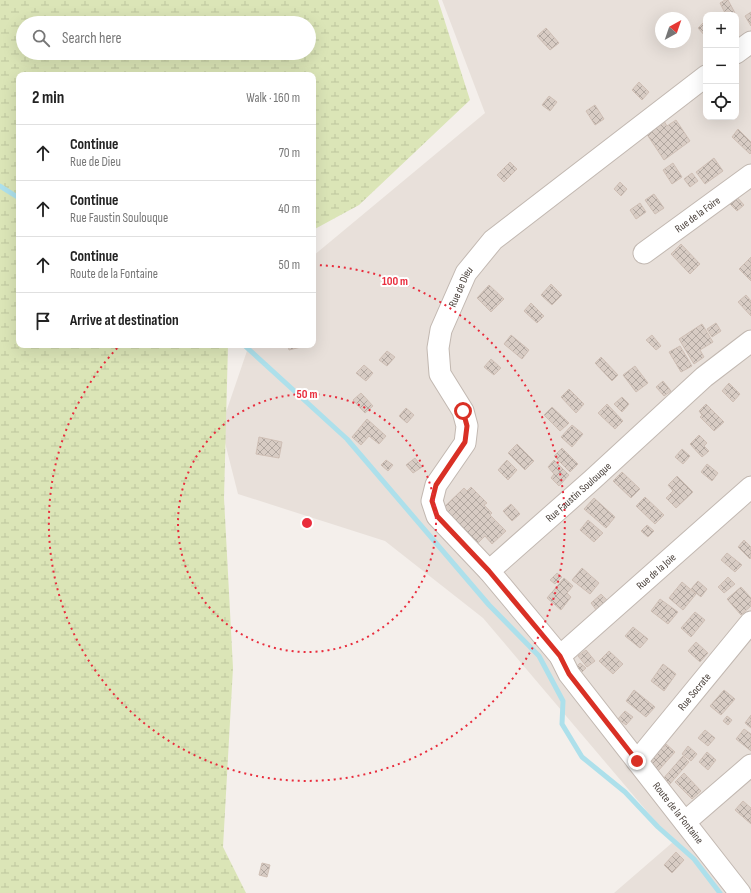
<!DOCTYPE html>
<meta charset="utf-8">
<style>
:root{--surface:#fff;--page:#f2f2f2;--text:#222;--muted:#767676;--line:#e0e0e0}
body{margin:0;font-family:"Sofia Sans Condensed",sans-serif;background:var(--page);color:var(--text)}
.controls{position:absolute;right:12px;top:12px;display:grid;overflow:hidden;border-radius:8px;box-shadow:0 4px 16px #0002}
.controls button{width:36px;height:36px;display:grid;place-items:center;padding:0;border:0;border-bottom:1px solid var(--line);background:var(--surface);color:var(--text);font:20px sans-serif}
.compass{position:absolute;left:655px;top:12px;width:36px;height:36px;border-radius:50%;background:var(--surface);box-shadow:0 4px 16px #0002;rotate:40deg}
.stop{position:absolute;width:12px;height:12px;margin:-9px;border:3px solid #d93025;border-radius:50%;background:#fff}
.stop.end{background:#d93025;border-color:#fff;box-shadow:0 1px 4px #0008}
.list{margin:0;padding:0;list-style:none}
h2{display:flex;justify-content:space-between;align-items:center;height:52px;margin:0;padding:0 16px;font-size:17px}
h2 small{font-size:13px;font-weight:400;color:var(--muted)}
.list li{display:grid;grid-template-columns:26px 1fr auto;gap:12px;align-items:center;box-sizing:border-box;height:56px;padding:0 16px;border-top:1px solid var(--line)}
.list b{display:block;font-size:15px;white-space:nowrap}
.list p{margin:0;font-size:13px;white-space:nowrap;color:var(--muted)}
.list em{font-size:13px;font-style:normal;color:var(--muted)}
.icon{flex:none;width:22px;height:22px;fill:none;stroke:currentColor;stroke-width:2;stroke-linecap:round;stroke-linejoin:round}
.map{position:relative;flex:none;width:751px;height:893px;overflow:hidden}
.search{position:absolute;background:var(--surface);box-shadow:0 4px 16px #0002;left:16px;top:16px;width:300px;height:44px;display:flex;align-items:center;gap:10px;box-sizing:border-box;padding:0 14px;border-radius:22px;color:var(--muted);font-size:15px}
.panel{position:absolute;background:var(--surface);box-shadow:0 4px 16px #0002;left:16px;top:72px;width:300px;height:276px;border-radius:8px}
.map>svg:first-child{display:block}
</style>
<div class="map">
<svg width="751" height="893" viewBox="0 0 751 893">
<defs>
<pattern id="wetland-marsh" width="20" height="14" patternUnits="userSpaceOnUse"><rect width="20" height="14" fill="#dbe5b7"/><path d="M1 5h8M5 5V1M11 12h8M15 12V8" fill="none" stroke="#bdc69e"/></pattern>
<pattern id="building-cross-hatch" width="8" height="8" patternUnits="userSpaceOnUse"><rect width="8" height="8" fill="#d8ccc4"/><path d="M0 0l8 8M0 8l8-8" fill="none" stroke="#b1a7a0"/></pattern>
</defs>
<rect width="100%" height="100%" fill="#f4efeb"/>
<path fill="#e8e0da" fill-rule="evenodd" d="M442 0H751V893H614L673 842 483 618 385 541 238 494 221 427 249 345H313V256L485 113ZM706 15H736V117H706ZM661 18H685V42H661Z"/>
<path fill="url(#wetland-marsh)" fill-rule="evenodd" d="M0 0H438L470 100 359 205 313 230V75H19V345H228L224 498 233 668 223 847 246 893H0ZM23 23H309V53H23Z"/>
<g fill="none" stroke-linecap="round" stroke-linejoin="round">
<path stroke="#ade0eb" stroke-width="5" d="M0 186 19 198
M244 345 347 439 489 605 539 656 563 701 562 724 582 757 625 792 658 827 694 859 720 893"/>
</g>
<path fill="url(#building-cross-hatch)" stroke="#cfbfb5" d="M725 0H728L735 13 730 15H726L720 3Z
M751 12V26L745 16Z
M706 20V37L698 28Z
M546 28 559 43 550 50 537 36Z
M639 82 649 92 642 100 632 90Z
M549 96 557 102 550 111 542 105Z
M595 105 604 119 595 125 586 111Z
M676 120 690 141 664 160 646 133 664 121 667 126Z
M738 129 751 142V153L750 154 732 137Z
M714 158 723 171 705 184 696 172Z
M510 162 517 169 504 182 497 175Z
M673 163 682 177 672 184 663 170Z
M692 173 698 181 690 187 684 179Z
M620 182 627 189 621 196 614 189Z
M654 194 664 208 655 214 645 200Z
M736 196 744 205 737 211 729 203Z
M640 203 646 212 636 219 630 210Z
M681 244 700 264 690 274 671 254Z
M751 257V281L739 269Z
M551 284 562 295 552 305 541 295Z
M489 285 504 299 491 312 477 298Z
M746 295 751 301V316L738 302Z
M531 303 544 316 537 323 524 311Z
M716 323 721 331 712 337 707 329Z
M702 324 713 342 700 350 704 357 694 364 679 339Z
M511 335 529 350 522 359 504 344Z
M652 335 661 346 656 350 646 340Z
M288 345H300L301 347 289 350Z
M680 346 692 366 681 372 669 352Z
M387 351 395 357 387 366 379 360Z
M601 357 618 375 612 381 595 363Z
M491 359 501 368 494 375 484 367Z
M364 365 373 373 366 381 356 373Z
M635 366 648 383 636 392 623 375Z
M663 381 671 391 664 396 656 387Z
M729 383 740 394 733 402 722 391Z
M569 389 584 404 576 413 561 397Z
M361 393 373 406 365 413 353 400Z
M622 397 629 404 622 412 614 404Z
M607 404 623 421 615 429 598 413Z
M706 404 724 422 714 431 700 417 702 415 699 411Z
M552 407 569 423 560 431 544 415Z
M406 408 414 415 407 423 399 416Z
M367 419 386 436 379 444 369 436 361 445 352 437Z
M572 425 583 434 572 447 561 437Z
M699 435 707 443 704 446 709 451 702 457 690 444Z
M259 437 282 442 279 458 256 454Z
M517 444 534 461 525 470 508 453Z
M562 448 578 464 570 472 554 456Z
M682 449 690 456 683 464 675 457Z
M415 458 422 467 413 473 406 465Z
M386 460 393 465 388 471 381 465Z
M507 460 517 470 508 480 498 470Z
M554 460 569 475 559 486 551 478 554 474 548 467Z
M707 464 718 473 712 481 701 472Z
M622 472 640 489 631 498 613 481Z
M677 476 693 492 676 508 666 498 673 491 668 485Z
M471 487 487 503 484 505 492 513 490 515 506 531 492 544 485 536 475 546 440 511 464 488 467 491Z
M645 497 664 515 655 524 636 506Z
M594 498 615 517 606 528 584 509Z
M511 504 520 514 512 521 503 511Z
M588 520 603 533 594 542 580 530Z
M647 525 654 531 648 537 641 531Z
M744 540 751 547V557L750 559 738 547Z
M727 553 742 565 735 572 721 560Z
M582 568 599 583 590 594 572 580Z
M557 573 562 577 555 584 550 580Z
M728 577 735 584 724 593 718 587Z
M564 578 573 586 567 593 571 597 561 610 547 598Z
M698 581 707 589 701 597 691 589Z
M682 582 696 594 683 610 669 598Z
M741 587 751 598V606L741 615 727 599Z
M601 594 608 601 597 611 591 603Z
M660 599 678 612 668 624 651 611Z
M695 612 705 620 691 637 681 628Z
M633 627 648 639 640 648 625 636Z
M696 642 708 653 700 662 688 651Z
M586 650 595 661 587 667 578 656Z
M609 651 623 664 613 674 599 661Z
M580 663 586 668 580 674 575 668Z
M663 664 676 674 664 691 651 681Z
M634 690 655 707 646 717 626 701Z
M724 690 735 699 721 715 710 706Z
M625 711 633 717 626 725 618 719Z
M751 715V728L745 723Z
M727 716 732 720 728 725 723 721Z
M744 729 751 734V751L736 739Z
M705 730 715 738 708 746 698 738Z
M660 743 664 747 666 744 675 752 658 771 646 760Z
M688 746 697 754 691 761 682 754Z
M707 752 716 760 708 770 699 762Z
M683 756 689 762 669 785 662 780Z
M684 773 701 791 692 799 675 782Z
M743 801 751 808V824L735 810Z
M676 852 684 860 672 873 664 865Z
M262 863 270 865 267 877 259 875Z"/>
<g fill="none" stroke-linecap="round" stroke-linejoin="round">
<g stroke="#c2b8b1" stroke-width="23">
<g id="minor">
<path d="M736 53 751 42"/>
<path id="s1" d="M644 253 751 175"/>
<path id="s2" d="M489 571 437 516 432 501 436 485 465 443 467 426 463 411 440 374 438 348 441 330 466 273 493 240 706 76"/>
<path id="s3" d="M560 656 751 487"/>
<path id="s4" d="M637 761 751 622"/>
<path d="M685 822 751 765"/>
<path id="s5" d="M740 893 569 674 560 656 489 571 592 480 704 377 751 341"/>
</g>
</g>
<use href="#minor" stroke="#fff" stroke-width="21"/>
</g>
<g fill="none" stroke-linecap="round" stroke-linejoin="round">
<path stroke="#d93025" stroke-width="5" d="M463 411 467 426 465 442 436 485 432 501 437 516 489 571 560 656 569 674 637 761"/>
</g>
<g fill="none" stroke="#e92d3d" stroke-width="2" stroke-dasharray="2 4">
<circle cx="307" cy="523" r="129"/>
<path d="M314 265A258 258 0 1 1 120 345"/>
</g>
<g text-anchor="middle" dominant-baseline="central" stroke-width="4" stroke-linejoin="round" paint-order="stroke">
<g font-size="11" fill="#483f39" stroke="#fff">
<text stroke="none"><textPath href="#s1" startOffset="66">Rue de la Foire</textPath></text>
<text stroke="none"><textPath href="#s2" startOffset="327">Rue de Dieu</textPath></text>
<text stroke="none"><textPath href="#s5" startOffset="528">Rue Faustin Soulouque</textPath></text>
<text stroke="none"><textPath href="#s3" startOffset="128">Rue de la Joie</textPath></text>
<text stroke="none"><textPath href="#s4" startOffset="90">Rue Socrate</textPath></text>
<text transform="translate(678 813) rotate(52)">Route de la Fontaine</text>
</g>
</g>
<circle cx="307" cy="523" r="6" fill="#e92d3d" stroke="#fff" stroke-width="2"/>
<g font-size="12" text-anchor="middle" font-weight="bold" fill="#e92d3d" stroke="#fff" stroke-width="4" stroke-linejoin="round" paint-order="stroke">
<text x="395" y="285">100 m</text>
<text x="307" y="398">50 m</text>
</g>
</svg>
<div class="controls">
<button>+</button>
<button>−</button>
<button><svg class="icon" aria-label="locate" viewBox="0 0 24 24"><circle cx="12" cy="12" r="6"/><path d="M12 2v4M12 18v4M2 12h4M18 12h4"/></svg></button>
</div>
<svg class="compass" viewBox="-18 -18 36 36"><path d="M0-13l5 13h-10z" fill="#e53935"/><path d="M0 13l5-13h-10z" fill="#767676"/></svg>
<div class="stop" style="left:463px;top:411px"></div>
<div class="stop end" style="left:637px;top:761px"></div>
<div class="search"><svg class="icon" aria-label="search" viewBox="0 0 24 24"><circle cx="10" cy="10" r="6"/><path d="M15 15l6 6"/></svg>Search here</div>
<section class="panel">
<h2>2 min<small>Walk · 160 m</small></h2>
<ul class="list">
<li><svg class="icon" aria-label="ahead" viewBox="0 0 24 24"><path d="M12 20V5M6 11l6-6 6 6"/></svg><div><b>Continue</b><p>Rue de Dieu</p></div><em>70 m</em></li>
<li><svg class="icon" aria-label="ahead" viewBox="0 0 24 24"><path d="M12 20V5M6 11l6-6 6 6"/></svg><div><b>Continue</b><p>Rue Faustin Soulouque</p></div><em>40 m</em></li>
<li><svg class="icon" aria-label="ahead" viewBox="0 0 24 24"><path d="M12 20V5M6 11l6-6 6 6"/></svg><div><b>Continue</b><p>Route de la Fontaine</p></div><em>50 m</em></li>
<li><svg class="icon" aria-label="arrive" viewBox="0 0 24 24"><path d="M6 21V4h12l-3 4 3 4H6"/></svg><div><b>Arrive at destination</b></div></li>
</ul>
</section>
</div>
